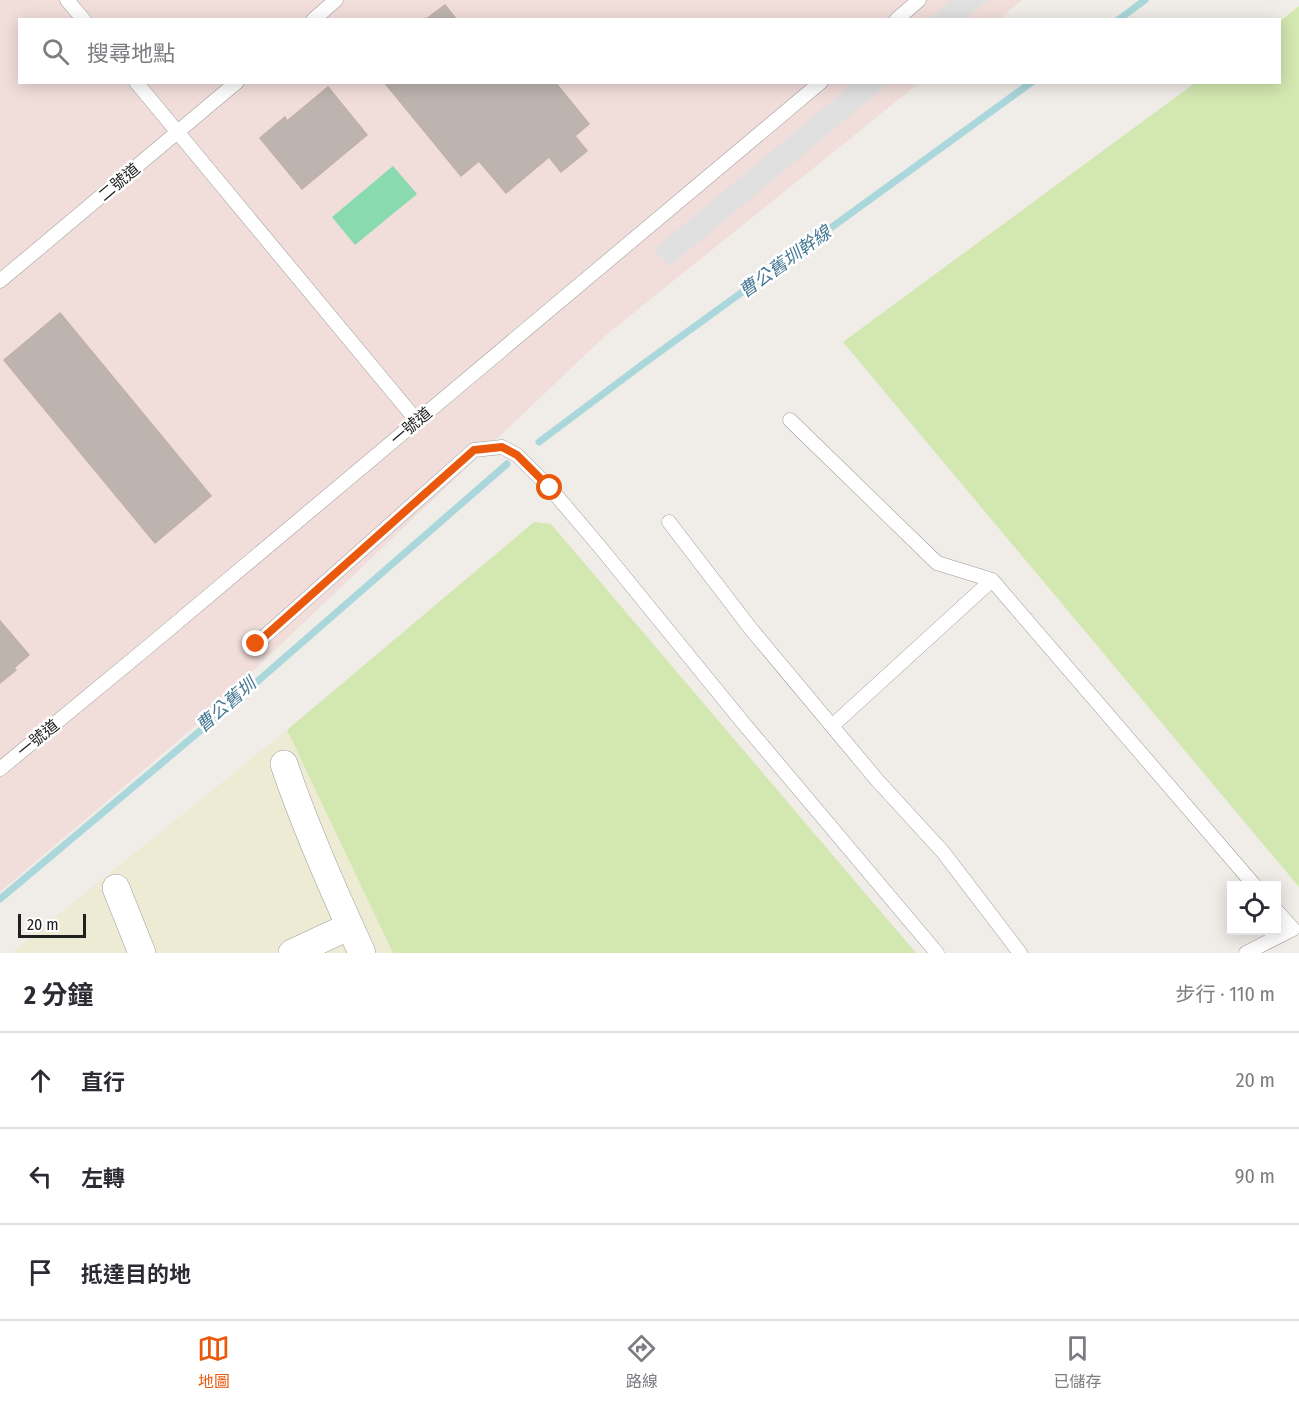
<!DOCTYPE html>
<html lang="zh-TW">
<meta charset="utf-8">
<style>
:root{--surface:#fff;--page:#f2f2f3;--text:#2b2b33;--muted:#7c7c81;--line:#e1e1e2;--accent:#ea580c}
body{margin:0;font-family:"Fira Sans Condensed","Noto Sans TC",sans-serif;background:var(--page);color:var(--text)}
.controls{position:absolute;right:18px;bottom:18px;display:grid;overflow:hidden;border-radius:0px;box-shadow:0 3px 15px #0003}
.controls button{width:54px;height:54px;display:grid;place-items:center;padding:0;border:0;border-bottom:2px solid var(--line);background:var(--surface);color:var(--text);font:30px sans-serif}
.scale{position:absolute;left:18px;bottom:15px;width:68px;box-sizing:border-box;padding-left:6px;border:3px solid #202020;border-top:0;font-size:16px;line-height:21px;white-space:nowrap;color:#202020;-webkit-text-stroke:4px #fff;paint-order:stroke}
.stop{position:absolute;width:18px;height:18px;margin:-14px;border:4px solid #ea580c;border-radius:50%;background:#fff}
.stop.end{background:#ea580c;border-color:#fff;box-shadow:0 2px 6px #0008}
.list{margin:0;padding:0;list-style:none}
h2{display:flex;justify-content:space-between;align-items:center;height:78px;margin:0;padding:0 24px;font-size:26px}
h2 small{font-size:20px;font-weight:400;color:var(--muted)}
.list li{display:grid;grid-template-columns:39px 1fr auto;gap:18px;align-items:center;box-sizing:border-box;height:96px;padding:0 24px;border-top:2px solid var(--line)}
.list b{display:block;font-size:22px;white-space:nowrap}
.list em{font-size:20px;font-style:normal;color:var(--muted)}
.icon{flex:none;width:33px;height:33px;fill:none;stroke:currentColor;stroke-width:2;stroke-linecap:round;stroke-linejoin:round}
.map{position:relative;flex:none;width:1299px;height:953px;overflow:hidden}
.search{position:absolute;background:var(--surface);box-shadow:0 3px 15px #0003;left:18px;right:18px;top:18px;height:66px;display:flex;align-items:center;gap:15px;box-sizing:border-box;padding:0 21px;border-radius:0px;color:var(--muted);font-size:22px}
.sheet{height:366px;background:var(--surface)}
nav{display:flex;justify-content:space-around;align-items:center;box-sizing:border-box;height:84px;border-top:2px solid var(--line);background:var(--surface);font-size:16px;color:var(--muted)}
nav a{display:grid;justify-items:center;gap:3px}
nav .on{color:var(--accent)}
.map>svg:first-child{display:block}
</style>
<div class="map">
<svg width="1299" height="953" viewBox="0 0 1299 953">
<rect width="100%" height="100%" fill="#f0ece7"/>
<path fill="#f1dedb" d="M0 0H1022L998 20H20V82L919 83 605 336 194 727 0 892Z"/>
<path fill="#edebd3" d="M287 730 393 953H11Z"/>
<path fill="#d3e7b0" d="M1299 6V887L843 342 1195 83 1280 82V21Z
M534 522 551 524 916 953H393L287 730Z"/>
<path fill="#89daaf" d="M393 166 417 194 355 245 332 217Z"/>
<path fill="#e0e0e0" d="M952 0H988L965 19H929Z
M853 83H889L669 267 654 249Z"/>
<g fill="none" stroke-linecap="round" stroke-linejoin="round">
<path stroke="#aad7db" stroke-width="7" d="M1118 20 1145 0
M539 442 643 364 1032 82
M0 899 213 720 507 464"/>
</g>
<path fill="#bdb4b0" stroke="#c1b0aa" stroke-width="1.5" d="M445 5 457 20H425Z
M384 82H555L589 124 575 136 587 151 561 172 549 157 506 193 479 161 461 176Z
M328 87 367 135 302 189 260 138 285 117 287 121Z
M60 313 211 496 155 543 4 360Z
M0 621 29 655 14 668 16 670 0 683Z"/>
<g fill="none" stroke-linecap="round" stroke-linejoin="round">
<g stroke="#9d9d9d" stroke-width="15">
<path id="lane" d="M67 0 84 20
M313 20 336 0
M896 20 919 0
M136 82 417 421
M0 281 237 82
M790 420 937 563 992 580 1255 886
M669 522 751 629 877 780 943 852 1020 953
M256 644 474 450 502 447 517 455 550 488 600 547 740 719 937 953
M832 726 992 580
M0 769 149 646 821 82
M1246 953 1293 929 1276 910"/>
</g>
<g stroke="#9d9d9d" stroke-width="28">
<path id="street" d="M284 764C305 827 334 892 362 953
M116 888 142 953
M292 953 350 926"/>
</g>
<use href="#lane" stroke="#fff" stroke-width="14"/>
<use href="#street" stroke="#fff" stroke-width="27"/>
</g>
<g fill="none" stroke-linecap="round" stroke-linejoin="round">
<path stroke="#ea580c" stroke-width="8" d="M256 644 474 450 502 447 517 455 550 488"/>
</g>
<g text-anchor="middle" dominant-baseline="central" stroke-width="5" stroke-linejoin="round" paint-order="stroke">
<g font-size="16" fill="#202020" stroke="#fff">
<text transform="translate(119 182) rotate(-40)">二號道</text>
<text transform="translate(411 426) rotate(-40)">一號道</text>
<text transform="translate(38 738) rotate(-39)">一號道</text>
</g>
<g font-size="18" font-style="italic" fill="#477a94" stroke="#fff">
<text transform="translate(785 262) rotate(-36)">曹公舊圳幹線</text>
<text transform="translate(226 705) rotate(-41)">曹公舊圳</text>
</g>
</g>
</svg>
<div class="controls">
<button><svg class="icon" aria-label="locate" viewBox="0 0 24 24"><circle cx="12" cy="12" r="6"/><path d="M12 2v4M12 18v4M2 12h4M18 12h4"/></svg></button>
</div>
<div class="scale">20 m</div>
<div class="stop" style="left:550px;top:488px"></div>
<div class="stop end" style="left:256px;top:644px"></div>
<div class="search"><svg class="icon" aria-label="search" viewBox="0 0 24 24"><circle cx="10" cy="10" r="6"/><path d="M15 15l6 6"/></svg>搜尋地點</div>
</div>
<section class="sheet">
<h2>2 分鐘<small>步行 · 110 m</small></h2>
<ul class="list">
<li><svg class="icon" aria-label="ahead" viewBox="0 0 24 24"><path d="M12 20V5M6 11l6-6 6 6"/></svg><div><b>直行</b></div><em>20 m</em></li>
<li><svg class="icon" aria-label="left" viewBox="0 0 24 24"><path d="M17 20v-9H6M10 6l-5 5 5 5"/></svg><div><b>左轉</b></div><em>90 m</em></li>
<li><svg class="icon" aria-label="arrive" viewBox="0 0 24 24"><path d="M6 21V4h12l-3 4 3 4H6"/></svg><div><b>抵達目的地</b></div></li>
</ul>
</section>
<nav>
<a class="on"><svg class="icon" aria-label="map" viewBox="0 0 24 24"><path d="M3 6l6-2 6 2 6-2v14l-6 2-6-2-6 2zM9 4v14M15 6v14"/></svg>地圖</a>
<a><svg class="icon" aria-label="directions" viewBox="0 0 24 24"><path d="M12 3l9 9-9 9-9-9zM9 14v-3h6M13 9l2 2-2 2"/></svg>路線</a>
<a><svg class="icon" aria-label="saved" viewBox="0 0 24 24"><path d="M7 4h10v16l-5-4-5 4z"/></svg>已儲存</a>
</nav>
